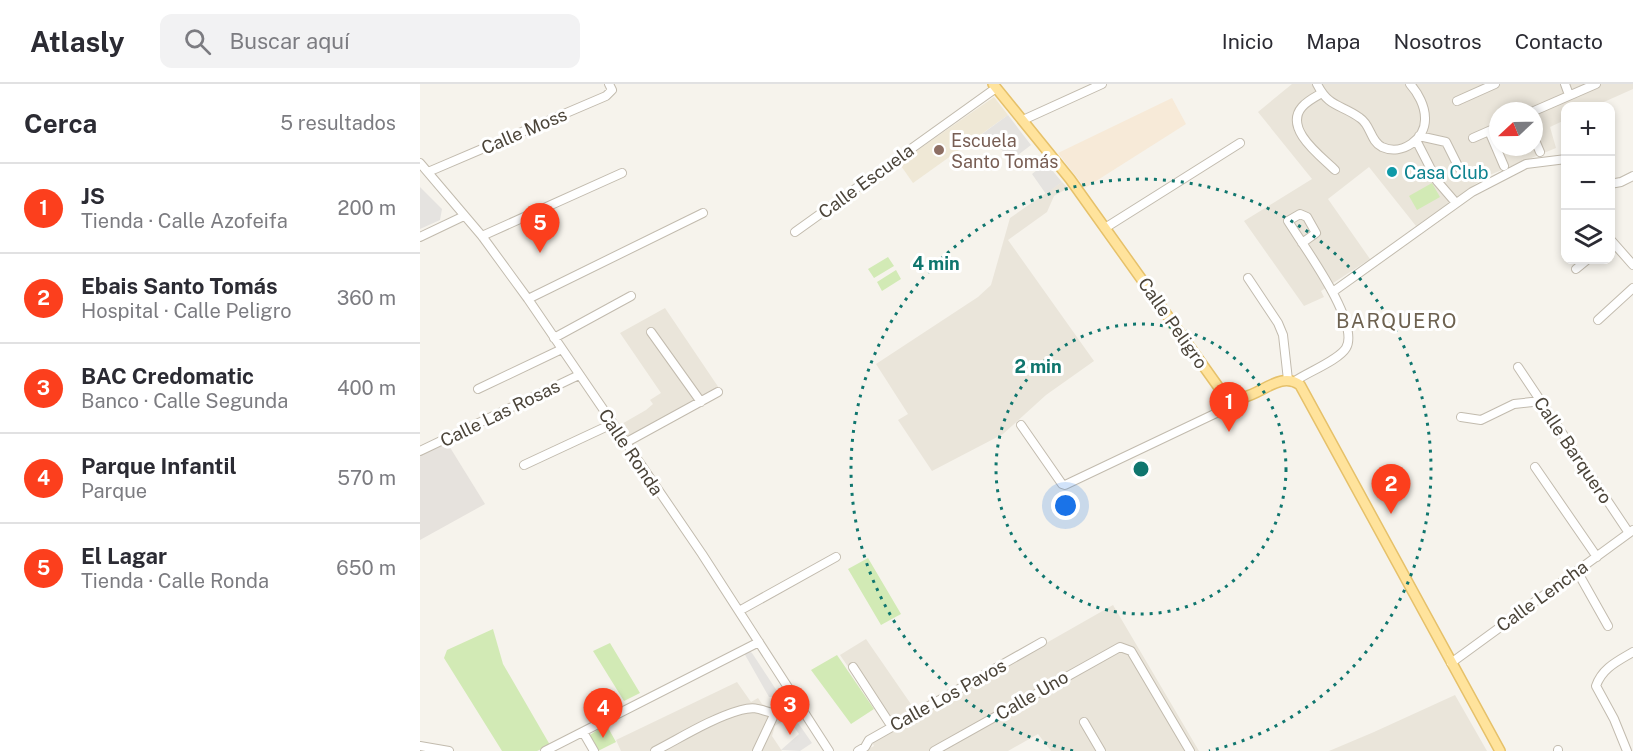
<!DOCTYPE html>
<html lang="es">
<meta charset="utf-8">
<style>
:root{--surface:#fff;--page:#f2f2f3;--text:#2b2b33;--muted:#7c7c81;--line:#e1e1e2;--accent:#fc3f1d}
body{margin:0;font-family:"Public Sans",sans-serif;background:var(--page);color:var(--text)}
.controls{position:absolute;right:18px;top:18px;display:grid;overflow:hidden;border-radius:12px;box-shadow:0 3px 9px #0003}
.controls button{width:54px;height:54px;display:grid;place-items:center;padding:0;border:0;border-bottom:2px solid var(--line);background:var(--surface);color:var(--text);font:30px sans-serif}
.compass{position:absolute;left:1069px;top:18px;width:54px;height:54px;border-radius:50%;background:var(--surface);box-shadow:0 3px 9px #0003;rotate:248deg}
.you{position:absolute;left:646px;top:422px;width:21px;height:21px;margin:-15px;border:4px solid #fff;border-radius:50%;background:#1a73e8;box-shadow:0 0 0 9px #1a73e833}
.badge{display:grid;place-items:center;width:39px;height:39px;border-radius:50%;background:var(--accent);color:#fff;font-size:20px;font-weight:700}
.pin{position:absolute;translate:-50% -50px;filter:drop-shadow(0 2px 3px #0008)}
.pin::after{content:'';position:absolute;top:32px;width:21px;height:18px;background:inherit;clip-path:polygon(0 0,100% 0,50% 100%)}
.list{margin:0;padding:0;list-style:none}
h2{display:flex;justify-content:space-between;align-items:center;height:78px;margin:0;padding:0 24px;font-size:26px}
h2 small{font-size:20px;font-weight:400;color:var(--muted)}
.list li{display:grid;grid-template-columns:39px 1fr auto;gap:18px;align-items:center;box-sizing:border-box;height:90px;padding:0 24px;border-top:2px solid var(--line)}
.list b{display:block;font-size:22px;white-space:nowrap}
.list p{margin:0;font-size:20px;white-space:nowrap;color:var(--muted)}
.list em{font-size:20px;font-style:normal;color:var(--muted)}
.icon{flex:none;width:33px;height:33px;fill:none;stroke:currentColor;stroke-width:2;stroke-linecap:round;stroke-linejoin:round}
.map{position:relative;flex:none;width:1213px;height:667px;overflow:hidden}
header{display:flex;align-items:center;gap:36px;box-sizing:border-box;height:84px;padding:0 30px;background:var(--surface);border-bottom:2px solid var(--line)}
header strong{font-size:28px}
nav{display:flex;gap:33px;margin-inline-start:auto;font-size:21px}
.search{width:420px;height:54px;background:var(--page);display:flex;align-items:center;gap:15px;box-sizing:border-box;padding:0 21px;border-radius:12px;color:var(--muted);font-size:22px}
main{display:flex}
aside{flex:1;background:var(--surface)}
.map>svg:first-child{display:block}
</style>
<header>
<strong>Atlasly</strong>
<div class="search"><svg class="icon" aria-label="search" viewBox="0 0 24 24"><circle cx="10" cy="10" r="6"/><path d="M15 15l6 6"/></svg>Buscar aquí</div>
<nav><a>Inicio</a><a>Mapa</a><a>Nosotros</a><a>Contacto</a></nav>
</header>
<main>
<aside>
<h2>Cerca<small>5 resultados</small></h2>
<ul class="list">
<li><span class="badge">1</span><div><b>JS</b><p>Tienda · Calle Azofeifa</p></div><em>200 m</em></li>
<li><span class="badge">2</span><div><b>Ebais Santo Tomás</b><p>Hospital · Calle Peligro</p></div><em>360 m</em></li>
<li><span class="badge">3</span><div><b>BAC Credomatic</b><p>Banco · Calle Segunda</p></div><em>400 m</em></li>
<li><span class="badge">4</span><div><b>Parque Infantil</b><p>Parque</p></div><em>570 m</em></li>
<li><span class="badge">5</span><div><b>El Lagar</b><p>Tienda · Calle Ronda</p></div><em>650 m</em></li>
</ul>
</aside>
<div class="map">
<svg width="1213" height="667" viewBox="0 0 1213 667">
<rect width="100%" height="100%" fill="#f6f3ec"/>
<path fill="#eae5da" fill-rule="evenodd" d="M872 0H1213V5L1175 22H1146L1145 36 1130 43 1136 64 1067 92 996 142 949 83 908 115 950 175 901 207 904 213 884 222 824 137 892 95 838 28ZM1078 27H1114V63H1078Z
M642 98 648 104 634 112 627 128 588 156 674 277 626 311 583 350 512 387 478 336 488 330 456 280 558 213 571 201 590 134Z
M245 224 303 310 211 358 200 341 226 326 233 320 230 316 241 309 200 249Z
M693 521 779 667H631L618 650 588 667H444L454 662 452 658Z
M446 555 495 626 468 641 420 571Z
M317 598 331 618 338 614 342 620 352 625 363 616 372 631 355 642 352 652 362 667H201L196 656Z
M1035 611 1067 667H909L954 648Z"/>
<path fill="#f7ead8" d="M752 14 766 40 665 104 638 69Z"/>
<path fill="#e6e2dd" d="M26 357 65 420 0 456V370Z"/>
<path fill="#efe8d6" d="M574 13 588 31 493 99 479 79Z"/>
<path fill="#d2eab5" d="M1012 99 1020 113 997 126 989 112Z
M468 173 474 182 454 194 448 185Z
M476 186 481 195 462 207 457 198Z
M448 474 481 530 461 541 428 485Z
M73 545 83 580 130 661 117 667H82L24 574 27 566Z
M190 559 220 609 204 617 173 567Z
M417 571 454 625 431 640 391 586Z
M186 640 196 658 178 667 170 651Z"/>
<path fill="#e5e3e0" d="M588 31 611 61 590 77 582 66 575 62H566L558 53Z
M626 79 642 98 626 110 612 90Z
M0 103 22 125 20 136 0 145Z
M329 567 332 569 363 616 356 619 354 613H349L324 569Z
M369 636H376L392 659 380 667 361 666 379 650Z"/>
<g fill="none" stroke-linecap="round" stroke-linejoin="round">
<g stroke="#c2bbae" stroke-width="10">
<path id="minor" d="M897 0C909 24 921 20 940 34 951 41 950 57 962 63 982 72 1006 55 1005 34 1005 22 998 9 990 0
M1145 0 1149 11
M902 9C895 13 887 17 882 23 863 45 902 73 915 86
M1037 17 1075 0
M1114 27 1176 0
M603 36 682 0
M1069 47 1084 82
M999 52 1026 58 1039 84
M1053 54 1078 43
M1114 54 1120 68
M996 56 1017 97 1036 119
M0 79 62 152 108 215 282 470 409 667
M8 88 186 12 192 6 189 0
M1190 100 1201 98 1213 92
M685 144 820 59
M375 148 576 4
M62 152 202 89
M0 153 44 132
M1190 155 1213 181
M1156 185 1167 176
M828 194 858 239 863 251 868 296
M914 207 1052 108 1106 80 1146 75
M108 215 283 129
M1178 236 1213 204
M231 248 281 318
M134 254 211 212
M1098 283 1209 449
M875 297C888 288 919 276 926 264 941 239 882 160 868 137L880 130 887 133 896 149 882 159
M58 305 142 265
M1041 333 1061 336 1094 320 1121 317
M601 341 642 400 645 401 807 324 816 315
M205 359 298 308
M0 367 159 291
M104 381 192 340
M1115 383 1177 473
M1157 487 1188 542
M319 527 416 473
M1031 579 1213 446
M433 583 472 643
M664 638 681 667
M163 648 174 667
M0 662 29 667
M1138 666V667
M125 667 339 558
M235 667C262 653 292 634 321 626 349 618 345 641 378 619
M337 667 354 631
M438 667 445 663 449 656 622 558
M514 667 700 563 711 567 770 667
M1207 667 1194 635 1176 602C1182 584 1198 577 1213 568"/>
</g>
<g stroke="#e6c16a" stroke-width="12">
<path id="major" d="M573 0 650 95 802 308C830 330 854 282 880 301L1080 667"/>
</g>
<use href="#minor" stroke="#fff" stroke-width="8"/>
<use href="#major" stroke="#ffe39c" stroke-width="9"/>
</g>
<g fill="none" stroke="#0f766e" stroke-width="3" stroke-dasharray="3 6">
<circle cx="721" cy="385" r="145"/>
<path d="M653 667A290 290 0 1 1 789 667"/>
</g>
<circle fill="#8d6e63" stroke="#fff" stroke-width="2" cx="519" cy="66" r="6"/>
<circle fill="#0f9aa8" stroke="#fff" stroke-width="2" cx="972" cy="88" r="6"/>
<g text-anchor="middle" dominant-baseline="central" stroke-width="6" stroke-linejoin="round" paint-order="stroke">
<g font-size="18" fill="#4b4439" stroke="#fff">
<text transform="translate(104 47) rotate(-23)">Calle Moss</text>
<text transform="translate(446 97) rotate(-36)">Calle Escuela</text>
<text transform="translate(753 239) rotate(55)">Calle Peligro</text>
<text transform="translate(80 329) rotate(-26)">Calle Las Rosas</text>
<text transform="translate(1153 366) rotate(56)">Calle Barquero</text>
<text transform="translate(211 368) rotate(56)">Calle Ronda</text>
<text transform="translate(1122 512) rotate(-36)">Calle Lencha</text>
<text transform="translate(528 611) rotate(-29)">Calle Los Pavos</text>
<text transform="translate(612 611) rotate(-30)">Calle Uno</text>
</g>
<g font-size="18" fill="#785e54" stroke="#fff" text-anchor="start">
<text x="531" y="56">Escuela<tspan x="531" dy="21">Santo Tomás</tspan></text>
</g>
<g font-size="18" fill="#0d838f" stroke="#fff" text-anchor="start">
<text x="984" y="88">Casa Club</text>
</g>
<g font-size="20" letter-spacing="1.5" fill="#6e6250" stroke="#fff">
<text x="977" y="237">BARQUERO</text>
</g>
</g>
<circle cx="721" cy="385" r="9" fill="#0f766e" stroke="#fff" stroke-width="3"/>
<g font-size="18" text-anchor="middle" font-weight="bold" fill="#0f766e" stroke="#fff" stroke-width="6" stroke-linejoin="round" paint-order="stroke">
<text x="516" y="186">4 min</text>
<text x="618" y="289">2 min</text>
</g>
</svg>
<div class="controls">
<button>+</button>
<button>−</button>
<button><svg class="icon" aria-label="layers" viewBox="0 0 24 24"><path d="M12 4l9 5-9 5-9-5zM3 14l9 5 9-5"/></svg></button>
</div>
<svg class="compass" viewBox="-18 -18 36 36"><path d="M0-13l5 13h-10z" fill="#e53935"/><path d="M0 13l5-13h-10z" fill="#7c7c81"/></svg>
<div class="you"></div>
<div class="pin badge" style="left:809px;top:348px">1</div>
<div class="pin badge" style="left:971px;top:430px">2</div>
<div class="pin badge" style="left:370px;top:651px">3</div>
<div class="pin badge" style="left:183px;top:654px">4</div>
<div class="pin badge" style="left:120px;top:169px">5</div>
</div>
</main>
